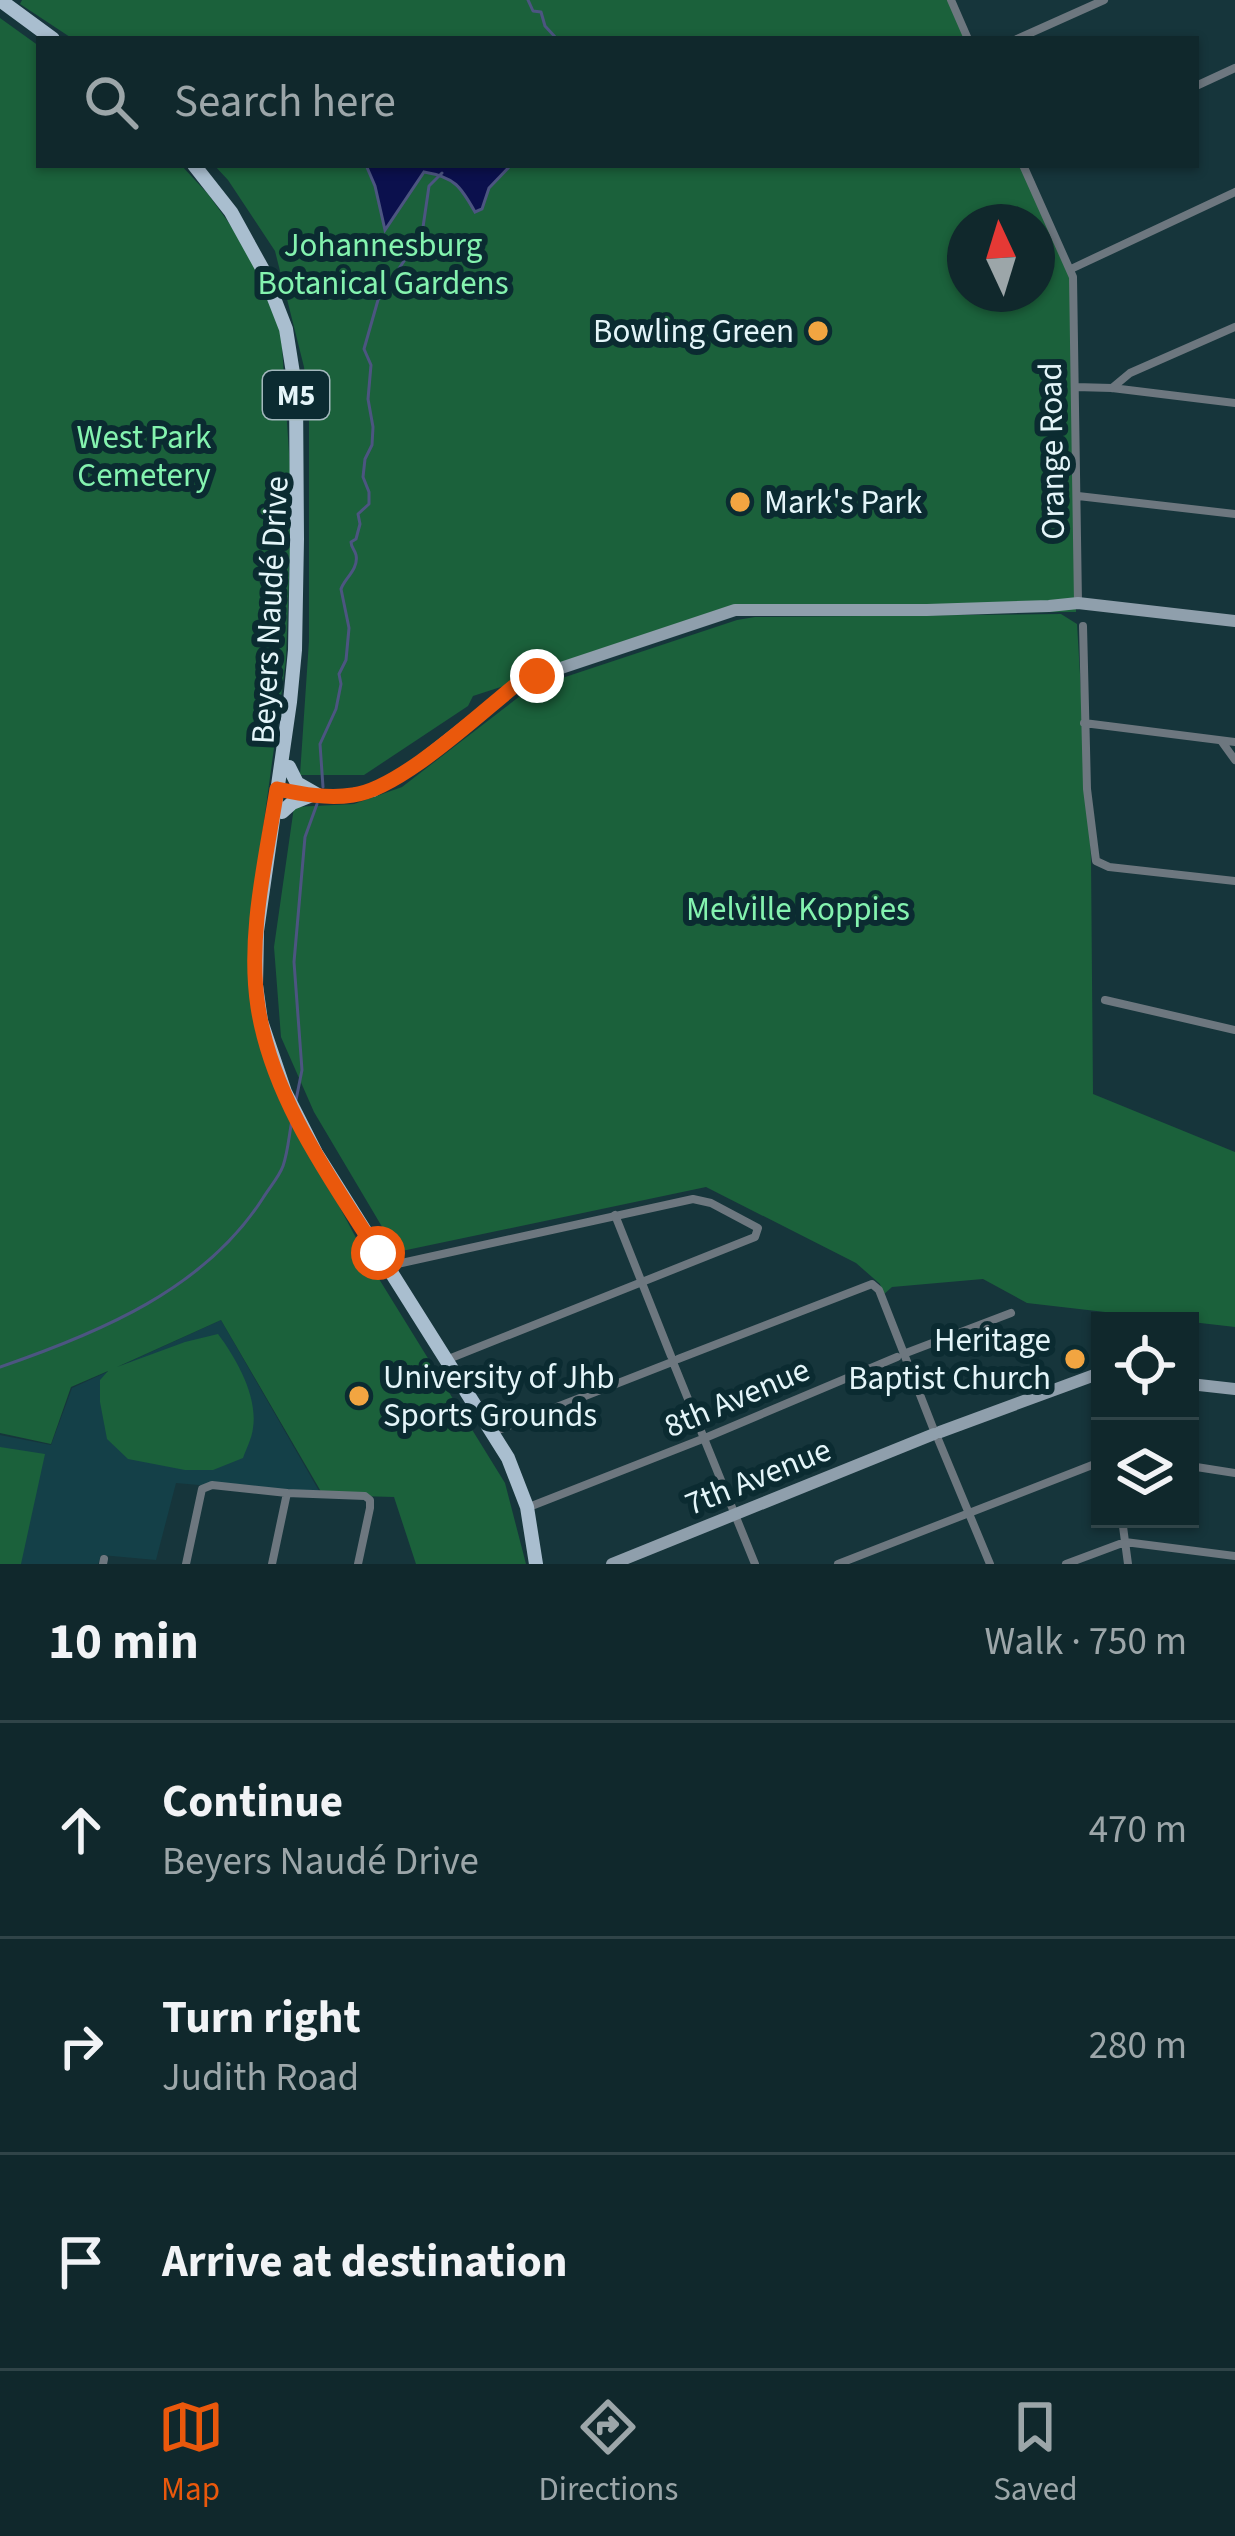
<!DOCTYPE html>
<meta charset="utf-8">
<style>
:root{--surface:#10282c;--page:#193034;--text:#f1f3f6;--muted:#9ca6a9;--line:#304448;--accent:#ea580c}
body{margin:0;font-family:"Source Sans 3",sans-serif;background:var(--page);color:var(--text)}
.controls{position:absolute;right:36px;bottom:36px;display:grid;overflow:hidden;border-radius:0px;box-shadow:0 3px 9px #0004}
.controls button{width:108px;height:108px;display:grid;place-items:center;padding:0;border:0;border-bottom:3px solid var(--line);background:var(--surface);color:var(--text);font:60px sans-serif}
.compass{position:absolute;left:947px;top:204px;width:108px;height:108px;border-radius:50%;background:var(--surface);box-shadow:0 3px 9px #0004;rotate:356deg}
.stop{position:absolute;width:36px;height:36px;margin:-27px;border:9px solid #ea580c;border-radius:50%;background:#fff}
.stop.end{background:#ea580c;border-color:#fff;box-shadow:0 3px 12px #0008}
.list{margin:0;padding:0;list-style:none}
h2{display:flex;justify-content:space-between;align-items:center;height:156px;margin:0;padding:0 48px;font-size:51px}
h2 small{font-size:39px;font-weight:400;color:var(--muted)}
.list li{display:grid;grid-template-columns:78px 1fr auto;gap:36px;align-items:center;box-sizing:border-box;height:216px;padding:0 48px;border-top:3px solid var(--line)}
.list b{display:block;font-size:45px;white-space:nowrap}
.list p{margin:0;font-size:39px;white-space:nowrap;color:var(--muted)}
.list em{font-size:39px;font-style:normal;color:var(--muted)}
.icon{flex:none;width:66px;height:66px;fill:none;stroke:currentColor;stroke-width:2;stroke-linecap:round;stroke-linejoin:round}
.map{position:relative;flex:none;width:1235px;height:1564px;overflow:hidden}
.search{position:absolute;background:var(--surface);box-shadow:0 3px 9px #0004;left:36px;right:36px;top:36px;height:132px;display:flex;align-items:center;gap:30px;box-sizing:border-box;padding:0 42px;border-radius:0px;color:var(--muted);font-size:45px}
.sheet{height:804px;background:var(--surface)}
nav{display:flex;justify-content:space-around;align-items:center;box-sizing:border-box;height:168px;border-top:3px solid var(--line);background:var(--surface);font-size:33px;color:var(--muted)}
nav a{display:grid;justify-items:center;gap:6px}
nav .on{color:var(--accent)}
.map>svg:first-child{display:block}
</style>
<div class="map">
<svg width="1235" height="1564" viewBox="0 0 1235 1564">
<rect width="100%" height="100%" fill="#16353b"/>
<path fill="#144048" d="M221 1320 322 1496 176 1483 156 1560 101 1555 98 1564H0V1435L51 1445 72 1388Z"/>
<path fill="#1b613b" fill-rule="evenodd" d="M22 0H950L967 39H73L20 4Z
M0 18 39 46V165H181L208 194 247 248 281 331 292 499 286 660 249 931 254 1008 280 1095 371 1266 505 1483 526 1564H416L394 1497 323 1495 221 1320 117 1367 185 1342 218 1334C236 1358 258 1396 253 1428 252 1438 246 1449 243 1458L213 1470H185L128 1459 107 1439 100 1402V1380L108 1371 71 1387 51 1444 0 1433Z
M214 165H1021L1070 277 1076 391V612L724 614 473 696 468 706 364 775H300L309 641V414L304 367 275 251 228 180ZM965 222H1037V294H965Z
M1061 614 1077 624 1091 859 1093 1094 1235 1152V1327L1027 1303 983 1279 892 1287 883 1295 880 1284 856 1263 706 1187 397 1252 314 1112 281 1037 274 947 294 807 354 804 402 787 529 689 737 620 755 617Z
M0 1447 45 1454 21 1564H0Z"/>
<path fill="#0b104d" stroke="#4c5581" stroke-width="3" d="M366 165H511L489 188 482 209 475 212C461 187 455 177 424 172L385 230 375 186Z"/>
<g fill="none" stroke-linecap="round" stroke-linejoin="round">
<path stroke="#4c5581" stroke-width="3" d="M528 0 533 11 541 12 545 26 557 39
M323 787 320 744 336 709 341 684 339 674 346 660 349 628 341 589C344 579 359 569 356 555 355 550 351 547 351 542L356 539 360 524 358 514 369 504V492L363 477 365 459 372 445 373 427 368 399 371 365 364 349 378 300 422 234 429 186 442 173
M296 1100 302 1070 294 962 305 837 317 804
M0 1367C99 1333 205 1289 263 1198 269 1188 279 1177 283 1166 288 1152 289 1135 292 1120"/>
<path stroke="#6d777f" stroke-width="8" d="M951 0 968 39
M1017 39 1104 0
M1196 86 1235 68
M1023 165 1073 277 1078 603
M1071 269 1235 192
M1075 387 1112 388 1235 403
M1112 388 1130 373 1235 327
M1078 496 1235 514
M1083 626 1087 789 1096 861 1109 867 1235 881
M1084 723 1235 742
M1222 742 1235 760
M1105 1000 1235 1030
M615 1215 671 1356
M388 1266 693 1199 711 1203 758 1228 755 1237 446 1360
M1097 1330 1100 1367
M906 1353 1011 1313
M678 1359 872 1284 879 1290 935 1433
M673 1362 755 1564
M493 1432 672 1362
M938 1439 990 1564
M1190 1466 1235 1473
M529 1507 705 1438 897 1357
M1122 1519 1128 1564
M103 1564 104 1559
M186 1564 202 1489 212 1485 287 1493 365 1496 370 1500V1508L358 1564
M272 1564 287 1493
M838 1564 1100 1462
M1066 1564 1125 1542 1235 1556"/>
<path stroke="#8f9fac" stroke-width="12" d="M277 789 305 795 340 796 373 791 413 767 522 681 735 610H927L1049 606 1078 603 1235 621
M1190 1384 1235 1389
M940 1432 1100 1373
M612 1564 934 1434"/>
<path stroke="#a9becf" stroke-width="14" d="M0 0 53 39
M194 165 231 212 263 270 286 329 296 392 297 539 295 650 290 702 257 931 256 985 261 1021 285 1092 316 1153 508 1458 527 1507 536 1564
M289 767 297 783 318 795
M282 812 292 803 312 795"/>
</g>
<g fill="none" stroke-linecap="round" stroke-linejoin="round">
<path stroke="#ea580c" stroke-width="15" d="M378 1253C330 1178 272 1098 258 1007 247 936 266 859 277 789 302 794 327 799 353 795 400 789 478 715 517 684L537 676"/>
</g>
<g fill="#f2a541" stroke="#0b2b31" stroke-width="4.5">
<circle cx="818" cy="331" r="12"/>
<circle cx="740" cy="502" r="12"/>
<circle cx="1075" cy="1359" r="12"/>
<circle cx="359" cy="1396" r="12"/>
</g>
<g text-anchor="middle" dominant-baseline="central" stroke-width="12" stroke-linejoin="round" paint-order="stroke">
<rect fill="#0b2b31" stroke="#a3b8bd" stroke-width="3" x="263" y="371" width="66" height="48" rx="9"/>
<g font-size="30" font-weight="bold" fill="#e4f5f9">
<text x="296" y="395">M5</text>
</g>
<g font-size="33" fill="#84f3af" stroke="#0b2b31">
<text x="383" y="245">Johannesburg<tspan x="383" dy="38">Botanical Gardens</tspan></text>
<text x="144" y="437">West Park<tspan x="144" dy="38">Cemetery</tspan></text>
<text x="798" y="909">Melville Koppies</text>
</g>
<g font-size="33" fill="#e4f5f9" stroke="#0b2b31" text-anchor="end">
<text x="794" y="331">Bowling Green</text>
<text x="764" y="502" text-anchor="start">Mark's Park</text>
<text x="1051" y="1340">Heritage<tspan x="1051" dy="38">Baptist Church</tspan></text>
<text x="383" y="1377" text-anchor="start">University of Jhb<tspan x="383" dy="38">Sports Grounds</tspan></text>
</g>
<g font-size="33" fill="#e4f5f9" stroke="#0b2b31">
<text transform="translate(1052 451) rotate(-91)">Orange Road</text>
<text transform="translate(270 610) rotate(-87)">Beyers Naudé Drive</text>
<text transform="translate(737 1398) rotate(-23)">8th Avenue</text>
<text transform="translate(758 1477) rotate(-22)">7th Avenue</text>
</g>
</g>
</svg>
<div class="controls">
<button><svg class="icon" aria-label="locate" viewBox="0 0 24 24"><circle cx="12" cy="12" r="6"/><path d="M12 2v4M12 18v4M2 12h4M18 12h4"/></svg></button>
<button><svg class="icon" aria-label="layers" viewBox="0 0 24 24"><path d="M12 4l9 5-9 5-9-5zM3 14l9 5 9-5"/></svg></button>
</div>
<svg class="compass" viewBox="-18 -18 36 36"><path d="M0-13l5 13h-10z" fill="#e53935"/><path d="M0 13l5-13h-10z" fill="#9ca6a9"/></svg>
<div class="stop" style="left:378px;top:1253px"></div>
<div class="stop end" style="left:537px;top:676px"></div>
<div class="search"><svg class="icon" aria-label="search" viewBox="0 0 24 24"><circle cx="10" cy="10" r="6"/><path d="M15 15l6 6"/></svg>Search here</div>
</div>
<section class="sheet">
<h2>10 min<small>Walk · 750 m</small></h2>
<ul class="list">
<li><svg class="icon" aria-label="ahead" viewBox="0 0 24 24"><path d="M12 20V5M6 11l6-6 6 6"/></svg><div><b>Continue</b><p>Beyers Naudé Drive</p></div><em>470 m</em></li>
<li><svg class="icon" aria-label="right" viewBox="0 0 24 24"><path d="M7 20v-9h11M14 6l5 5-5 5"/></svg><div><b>Turn right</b><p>Judith Road</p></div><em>280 m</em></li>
<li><svg class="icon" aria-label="arrive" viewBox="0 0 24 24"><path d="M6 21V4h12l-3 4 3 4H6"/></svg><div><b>Arrive at destination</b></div></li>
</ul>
</section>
<nav>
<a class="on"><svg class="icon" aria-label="map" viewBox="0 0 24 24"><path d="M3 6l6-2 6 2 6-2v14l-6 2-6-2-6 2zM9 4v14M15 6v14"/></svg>Map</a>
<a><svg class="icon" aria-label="directions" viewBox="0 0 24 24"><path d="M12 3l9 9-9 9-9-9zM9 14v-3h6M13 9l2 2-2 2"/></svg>Directions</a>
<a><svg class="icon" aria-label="saved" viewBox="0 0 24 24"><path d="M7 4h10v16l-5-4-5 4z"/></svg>Saved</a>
</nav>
